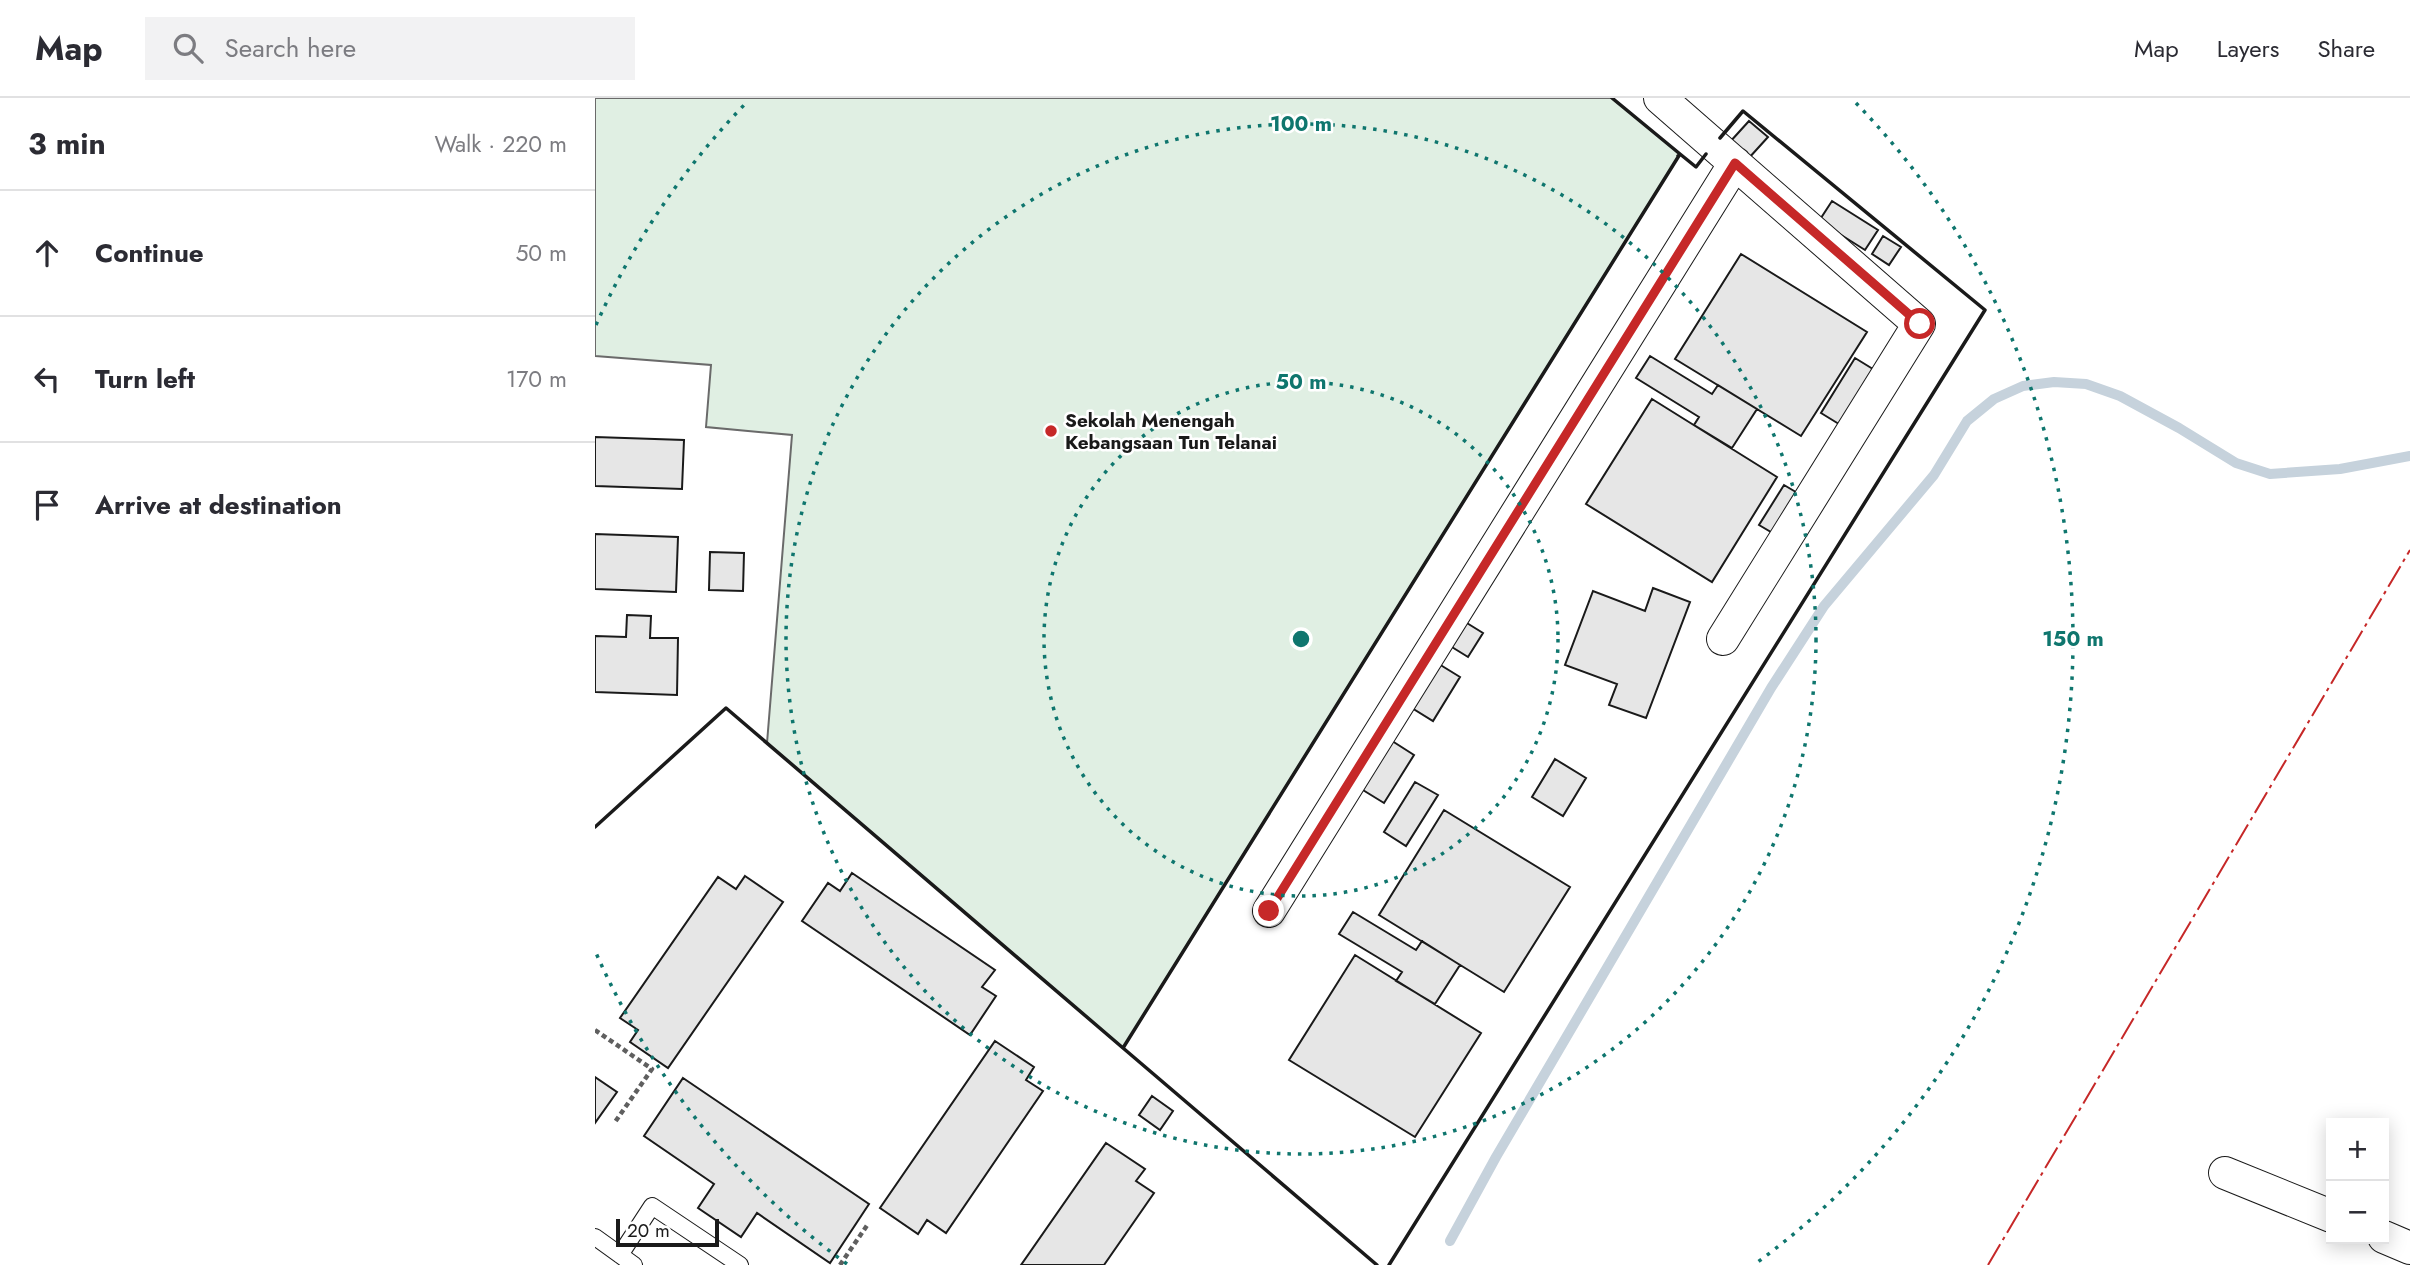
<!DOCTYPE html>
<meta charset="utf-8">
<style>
:root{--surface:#fff;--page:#f2f2f3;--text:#2b2b33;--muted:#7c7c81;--line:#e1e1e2}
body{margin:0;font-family:Jost,sans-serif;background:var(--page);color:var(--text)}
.controls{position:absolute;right:21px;bottom:21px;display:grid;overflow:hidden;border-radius:0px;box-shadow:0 4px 18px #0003}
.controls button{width:63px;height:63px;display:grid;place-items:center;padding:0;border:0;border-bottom:2px solid var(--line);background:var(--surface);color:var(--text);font:35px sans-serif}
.scale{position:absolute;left:21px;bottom:18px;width:103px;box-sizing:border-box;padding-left:7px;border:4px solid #1a1a1a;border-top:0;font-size:19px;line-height:24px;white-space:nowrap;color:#1a1a1a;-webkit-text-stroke:5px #fff;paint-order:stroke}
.stop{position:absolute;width:21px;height:21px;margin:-16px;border:5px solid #c62828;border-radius:50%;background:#fff}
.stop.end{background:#c62828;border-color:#fff;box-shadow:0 2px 7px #0008}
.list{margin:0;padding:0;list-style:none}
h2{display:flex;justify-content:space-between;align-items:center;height:91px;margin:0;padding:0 28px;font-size:30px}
h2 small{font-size:23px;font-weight:400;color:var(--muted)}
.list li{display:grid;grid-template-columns:46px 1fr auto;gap:21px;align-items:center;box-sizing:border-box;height:126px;padding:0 28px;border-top:2px solid var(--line)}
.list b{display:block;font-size:26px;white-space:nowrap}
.list em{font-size:23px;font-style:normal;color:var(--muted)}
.icon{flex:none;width:38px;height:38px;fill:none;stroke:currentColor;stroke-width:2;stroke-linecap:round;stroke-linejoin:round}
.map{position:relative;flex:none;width:1815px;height:1167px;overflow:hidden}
header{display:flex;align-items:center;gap:42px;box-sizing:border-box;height:98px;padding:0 35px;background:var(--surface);border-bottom:2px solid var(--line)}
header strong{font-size:33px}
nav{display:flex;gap:38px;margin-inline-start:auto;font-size:24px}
.search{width:490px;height:63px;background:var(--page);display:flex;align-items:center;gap:18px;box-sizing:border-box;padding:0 24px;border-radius:0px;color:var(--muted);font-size:26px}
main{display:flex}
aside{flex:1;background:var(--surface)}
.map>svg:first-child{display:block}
</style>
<header>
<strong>Map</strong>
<div class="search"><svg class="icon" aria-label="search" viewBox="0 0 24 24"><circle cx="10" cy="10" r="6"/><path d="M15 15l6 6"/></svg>Search here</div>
<nav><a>Map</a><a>Layers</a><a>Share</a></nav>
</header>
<main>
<aside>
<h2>3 min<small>Walk · 220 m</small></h2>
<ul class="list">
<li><svg class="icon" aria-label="ahead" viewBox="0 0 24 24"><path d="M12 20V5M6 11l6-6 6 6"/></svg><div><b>Continue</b></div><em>50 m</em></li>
<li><svg class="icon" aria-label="left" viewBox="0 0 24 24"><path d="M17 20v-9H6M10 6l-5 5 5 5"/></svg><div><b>Turn left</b></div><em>170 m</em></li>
<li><svg class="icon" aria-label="arrive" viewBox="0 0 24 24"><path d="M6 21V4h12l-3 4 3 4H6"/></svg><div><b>Arrive at destination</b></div></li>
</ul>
</aside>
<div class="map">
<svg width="1815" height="1167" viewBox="0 0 1815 1167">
<rect width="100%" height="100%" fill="#fff"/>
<path fill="#e0efe3" stroke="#6a6a6a" stroke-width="2" d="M0 0H1017L1085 56 528 950 172 645 197 337 111 329 116 267 0 258Z"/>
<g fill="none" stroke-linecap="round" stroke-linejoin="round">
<path stroke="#c6d2dc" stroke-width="10" d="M855 1143 901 1059 1176 590 1229 508 1339 377 1372 323 1399 301 1428 288 1459 284 1491 286 1525 298 1584 330 1641 365 1675 376 1745 371 1815 358"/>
</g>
<path fill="#e6e6e6" stroke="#1a1a1a" stroke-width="2" d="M1154 23 1173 39 1153 61 1134 45Z
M1237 103 1283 132 1270 152 1224 123Z
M1288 138 1306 149 1294 167 1277 156Z
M1146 156 1272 234 1206 338 1080 261Z
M1055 258 1117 296 1123 287 1162 311 1137 350 1099 327 1104 319 1041 280Z
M1260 260 1286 276 1252 331 1226 315Z
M1057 301 1182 379 1117 484 991 406Z
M0 339 89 342 87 391 0 388Z
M1189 387 1211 400 1186 440 1164 427Z
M0 436 83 439 81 494 0 491Z
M115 454 149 455 148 493 114 492Z
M1058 490 1095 504 1051 620 1014 607 1022 586 970 567 998 493 1050 513Z
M32 517 56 518 55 540H83L82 597 0 594V538L31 539Z
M867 522 888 535 873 559 852 546Z
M839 563 865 579 838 623 812 607Z
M794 641 819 657 789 705 763 689Z
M960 661 991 680 968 718 937 699Z
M820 684 843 697 811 748 789 734Z
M849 712 975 789 909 894 784 817Z
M257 775 400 872 387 889 401 898 375 937 207 823 233 785 245 793Z
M150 778 188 804 73 970 35 944 43 932 25 920 123 779 141 791Z
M758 814 821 852 827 843 865 867 840 906 801 883 807 874 744 836Z
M760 857 886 935 820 1039 694 962Z
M400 943 439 969 431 982 448 993 351 1135 332 1122 323 1136 285 1110Z
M0 979 22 994 0 1025Z
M88 980 274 1106 235 1165 162 1115 146 1139 103 1110 119 1086 49 1038Z
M557 998 578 1013 565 1032 544 1017Z
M511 1045 550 1071 541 1083 559 1095 509 1167H426Z"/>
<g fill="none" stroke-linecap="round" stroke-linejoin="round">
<g stroke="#1a1a1a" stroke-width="18">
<path id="service" d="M0 1139 39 1167
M25 1157 57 1108 145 1167"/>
</g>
<g stroke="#1a1a1a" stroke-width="34">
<path id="minor" d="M1065 0 1324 226 1128 541
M674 813 1140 65
M1630 1075 1736 1118
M1789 1139 1815 1150"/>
</g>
<path stroke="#5f5f5f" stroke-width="4.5" stroke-dasharray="5 3.5" stroke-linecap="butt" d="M0 932 57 971 20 1024
M245 1167 273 1126"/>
<use href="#service" stroke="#fff" stroke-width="16"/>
<use href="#minor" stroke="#fff" stroke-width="32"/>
<path stroke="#1a1a1a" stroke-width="3.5" d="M1017 0 1085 56 1083 58
M0 729 131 610 528 950
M782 1167 528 950 1085 56 1101 69 1111 56
M794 1167 1390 212 1148 13 1125 40"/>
<path stroke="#c62828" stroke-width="2" stroke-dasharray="24 5 3.5 5" stroke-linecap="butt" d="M1393 1167 1815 452"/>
</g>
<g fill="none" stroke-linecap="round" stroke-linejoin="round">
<path stroke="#c62828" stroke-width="9" d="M674 813 1140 65 1325 226"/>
</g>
<g fill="none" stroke="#0f766e" stroke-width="3.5" stroke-dasharray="3.5 7">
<circle cx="706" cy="541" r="257"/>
<circle cx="706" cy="541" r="515"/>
<path d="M252 1166A772 772 0 0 1 1 855M1 227A772 772 0 0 1 151 5M1261 5A772 772 0 0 1 1160 1166"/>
</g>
<circle fill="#c62828" stroke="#fff" stroke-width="2.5" cx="456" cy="333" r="7"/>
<g text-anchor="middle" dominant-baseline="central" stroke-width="5" stroke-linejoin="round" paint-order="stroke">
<g font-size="19" font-weight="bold" fill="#1a1a1a" stroke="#fff" text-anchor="start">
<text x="470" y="322">Sekolah Menengah<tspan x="470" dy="22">Kebangsaan Tun Telanai</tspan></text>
</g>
</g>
<circle cx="706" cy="541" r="10" fill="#0f766e" stroke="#fff" stroke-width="3.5"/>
<g font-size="21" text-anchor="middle" font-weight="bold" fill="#0f766e" stroke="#fff" stroke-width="5" stroke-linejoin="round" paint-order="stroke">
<text x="706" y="33">100 m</text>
<text x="706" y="291">50 m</text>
<text x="1478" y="548">150 m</text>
</g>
</svg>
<div class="controls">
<button>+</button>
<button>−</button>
</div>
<div class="scale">20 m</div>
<div class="stop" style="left:1325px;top:226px"></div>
<div class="stop end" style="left:674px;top:813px"></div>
</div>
</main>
